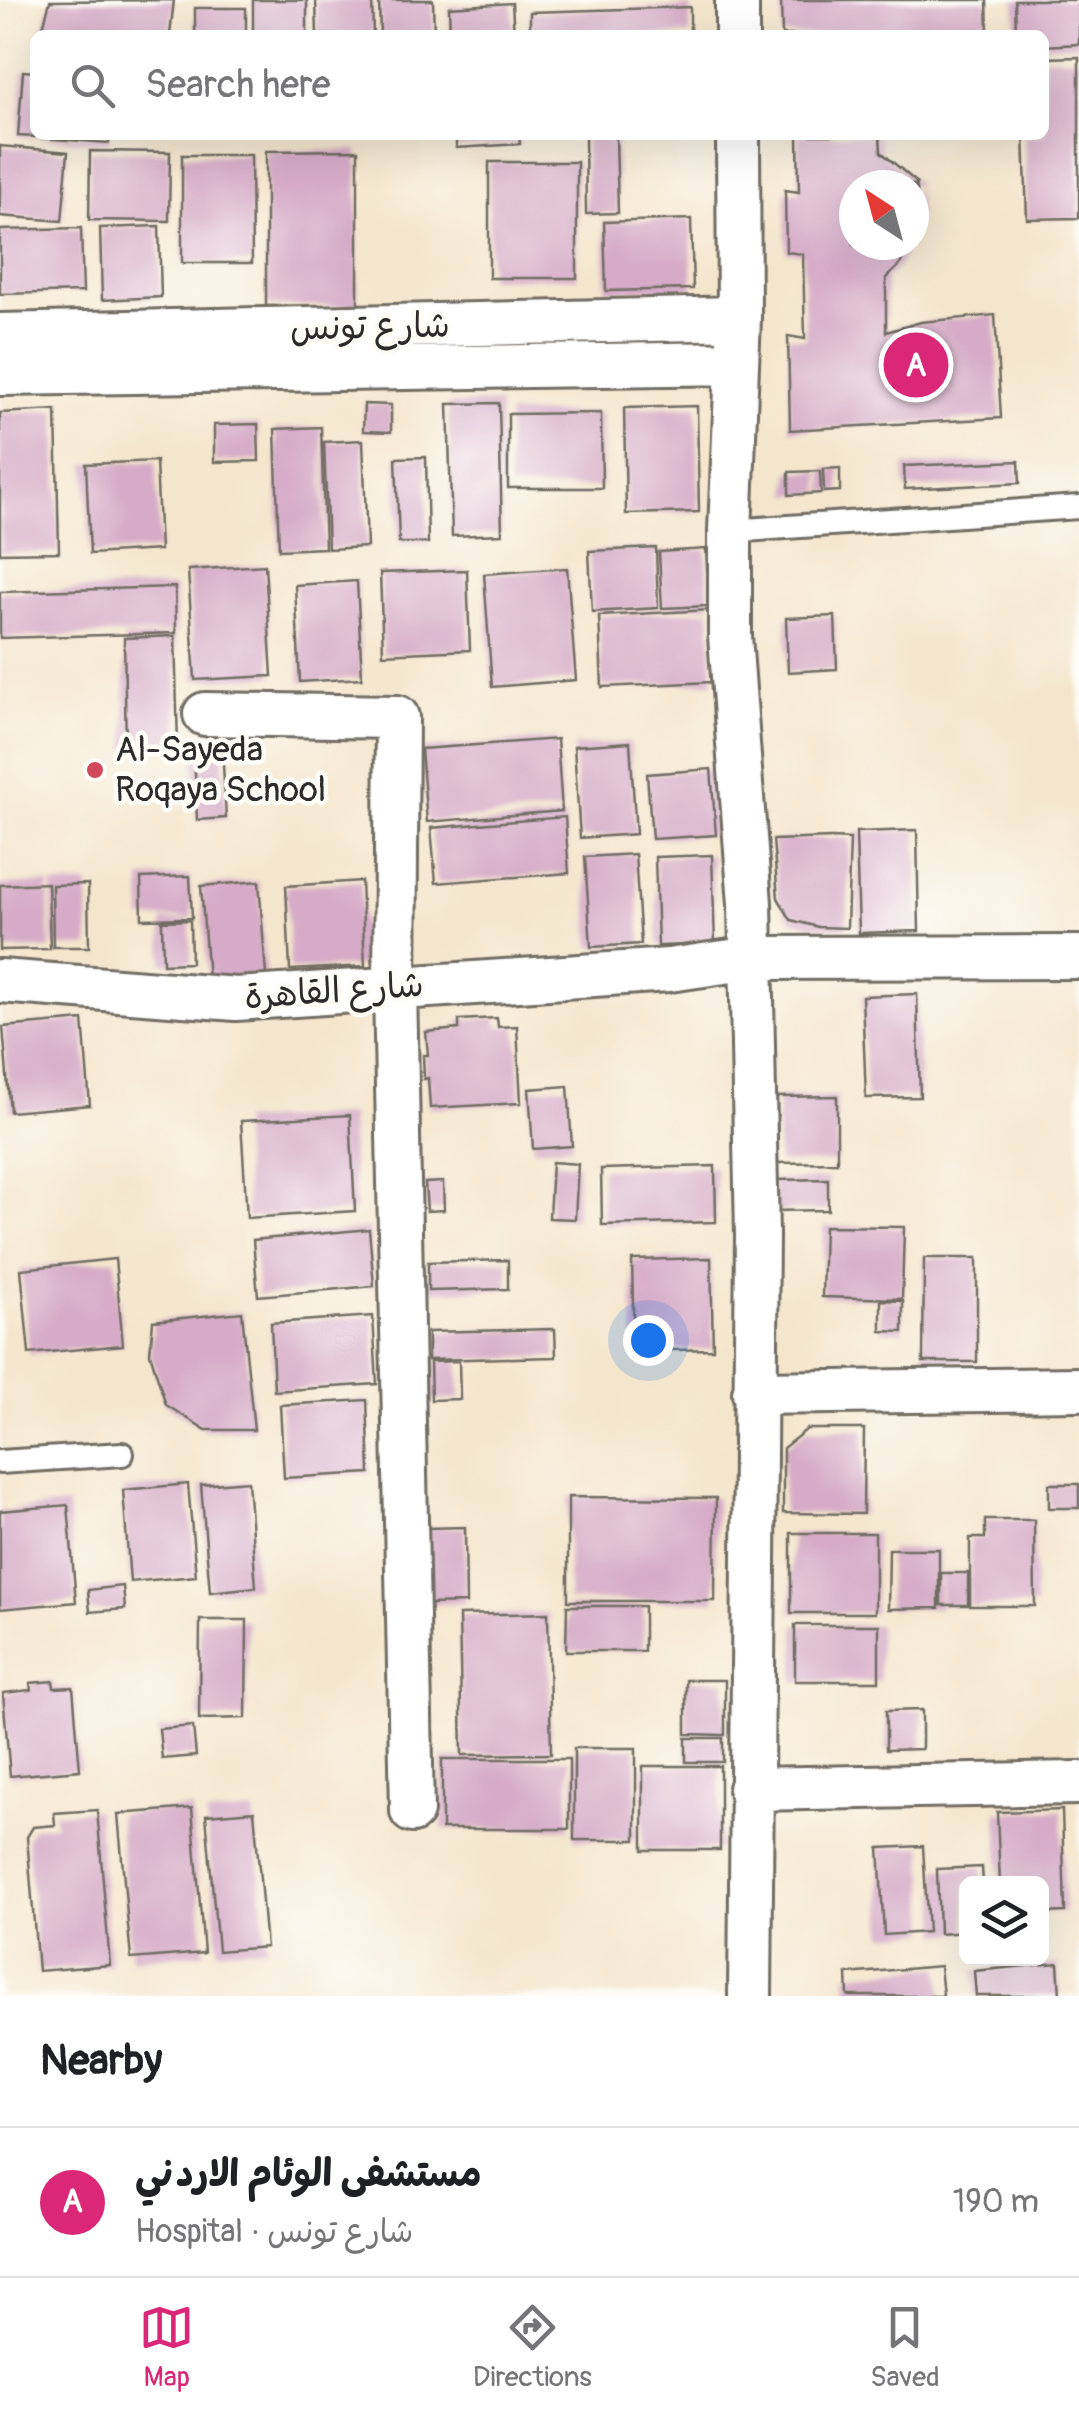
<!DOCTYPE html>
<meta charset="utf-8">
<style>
:root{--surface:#fff;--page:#f6f6f6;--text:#202124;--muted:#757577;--line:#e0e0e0;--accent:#db2777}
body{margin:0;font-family:Pangolin,"Playpen Sans Arabic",sans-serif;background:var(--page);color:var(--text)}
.controls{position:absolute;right:30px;bottom:30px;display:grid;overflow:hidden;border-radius:15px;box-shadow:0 10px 40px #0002}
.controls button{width:90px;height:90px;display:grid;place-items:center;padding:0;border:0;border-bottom:2px solid var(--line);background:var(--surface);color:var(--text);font:50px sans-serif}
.compass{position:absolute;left:839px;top:170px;width:90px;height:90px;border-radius:50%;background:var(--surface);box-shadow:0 10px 40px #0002;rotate:324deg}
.you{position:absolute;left:648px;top:1340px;width:35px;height:35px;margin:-25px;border:8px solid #fff;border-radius:50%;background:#1a73e8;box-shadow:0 0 0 15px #1a73e833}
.badge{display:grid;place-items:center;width:65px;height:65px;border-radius:50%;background:var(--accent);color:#fff;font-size:32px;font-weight:700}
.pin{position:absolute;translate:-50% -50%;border:5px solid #fff;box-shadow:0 2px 10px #0006}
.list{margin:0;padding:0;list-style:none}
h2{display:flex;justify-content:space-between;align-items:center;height:130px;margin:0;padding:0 40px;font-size:42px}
h2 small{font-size:32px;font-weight:400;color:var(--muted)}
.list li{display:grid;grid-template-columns:65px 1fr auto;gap:30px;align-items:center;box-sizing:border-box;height:150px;padding:0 40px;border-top:2px solid var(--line)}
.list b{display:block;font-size:38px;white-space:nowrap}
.list p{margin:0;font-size:32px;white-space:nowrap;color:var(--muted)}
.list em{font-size:32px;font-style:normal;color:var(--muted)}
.icon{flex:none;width:55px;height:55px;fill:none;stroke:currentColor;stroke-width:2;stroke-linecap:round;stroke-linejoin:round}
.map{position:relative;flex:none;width:1079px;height:1996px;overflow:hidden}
.search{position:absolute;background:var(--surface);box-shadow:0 10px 40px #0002;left:30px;right:30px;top:30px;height:110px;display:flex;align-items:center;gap:25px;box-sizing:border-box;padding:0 35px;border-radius:15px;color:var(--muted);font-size:38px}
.sheet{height:280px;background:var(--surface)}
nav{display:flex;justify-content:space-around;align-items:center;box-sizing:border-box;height:140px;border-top:2px solid var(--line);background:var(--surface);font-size:28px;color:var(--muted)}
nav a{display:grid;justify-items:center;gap:5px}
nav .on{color:var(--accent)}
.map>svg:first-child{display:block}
</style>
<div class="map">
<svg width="1079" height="1996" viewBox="0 0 1079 1996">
<rect width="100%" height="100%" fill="#fdfcf7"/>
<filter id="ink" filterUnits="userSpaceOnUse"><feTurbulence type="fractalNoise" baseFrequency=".01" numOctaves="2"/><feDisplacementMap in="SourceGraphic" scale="20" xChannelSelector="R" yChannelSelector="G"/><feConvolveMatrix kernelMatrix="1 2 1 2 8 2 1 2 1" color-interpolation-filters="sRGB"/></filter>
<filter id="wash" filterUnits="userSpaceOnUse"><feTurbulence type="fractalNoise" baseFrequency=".0048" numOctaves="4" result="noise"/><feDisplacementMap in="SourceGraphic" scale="40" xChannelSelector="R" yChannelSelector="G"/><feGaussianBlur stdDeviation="2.25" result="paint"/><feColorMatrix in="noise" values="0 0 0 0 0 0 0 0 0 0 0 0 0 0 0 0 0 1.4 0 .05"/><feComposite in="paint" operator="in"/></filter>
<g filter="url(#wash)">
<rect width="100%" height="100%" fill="#f4e6cd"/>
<g id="blocks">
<path fill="#d5abc7" d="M174 0 170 35H41L50 1Z
M253 0H307V35H253Z
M316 0H372L373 35H317Z
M379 0H433L434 35H380Z
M781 0H987L988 35H782Z
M1015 0H1079V44L1044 46V35H1016Z
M512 3 514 35H450L449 7Z
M690 7V35H530V12Z
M195 8H246V35H195Z
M1079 57V218L1027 219 1024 135H1044V58Z
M23 71 35 72V137L18 136Z
M41 135H110L109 143 41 138Z
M456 135H519L520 144 456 148Z
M585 135H616L618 213 586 214Z
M798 135H880L881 152 916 182 920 213 914 227 916 185H854V245H908L900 265 886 278V332L921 322 995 315 1001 418 790 430 788 336 805 339 803 254 786 252 785 190 799 192Z
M0 146 68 152 62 221 0 216Z
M358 150V306H266V151Z
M90 151 170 152 169 221 89 220Z
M182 155H251L252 263H182Z
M489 162H577V278H489Z
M691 219 693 289 606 291 604 222Z
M159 226 161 297 102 300 100 228Z
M81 228 83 292 0 294V230Z
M499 403 502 534 452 536 448 404Z
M364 404 391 405V432L363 431Z
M697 406 699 512 626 514 624 408Z
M56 410 59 552 0 553V413Z
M601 413 602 488H508V414Z
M258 424 259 461 214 462V425Z
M321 427 325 548 279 550 275 429Z
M363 440 367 547 328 549 324 442Z
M426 457 428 543H399L396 458Z
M156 461 160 550 90 554 86 464Z
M1019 461 1020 483 905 489 904 466Z
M840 468V491L824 492 823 469Z
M820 471 821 493 789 495V472Z
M656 548 658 608 592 612 589 551Z
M706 549 709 606 662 608 659 552Z
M265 565 272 676 195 680 188 570Z
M567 568 576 680 492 687 484 574Z
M467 570 470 650 383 654 380 573Z
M357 581 362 678 300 682 295 585Z
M175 587 176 633 0 638V592Z
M710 610 713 682 602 687 599 616Z
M835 616 837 669 788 672 786 618Z
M175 636 178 747 126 748 124 638Z
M557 739 562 811 427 822 421 749Z
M630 742 636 834 580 838 574 746Z
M222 747 226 818 197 820 194 749Z
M711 769 716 835 652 839 647 774Z
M565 817 569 873 436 883 431 828Z
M917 830 919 931 859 933 856 832Z
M832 838 850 839 847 928 818 927 791 920 778 898 773 840Z
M635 854 641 944 591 947 585 857Z
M712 855 715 944 658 946 655 857Z
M190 876 192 918 142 919 141 878Z
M259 881 266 975 208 979 201 886Z
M361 881 365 966 290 970 286 886Z
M48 883 50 949 0 950V885Z
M88 884 89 947H53L52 885Z
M190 920 191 963 163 964 162 921Z
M917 994 920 1097 866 1098 862 996Z
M497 1018 498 1027 517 1026 521 1103 430 1108 428 1078 424 1079 423 1055H428L426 1032 459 1029V1020Z
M83 1020 90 1105 10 1112 3 1027Z
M568 1086 572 1146 533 1149 529 1089Z
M837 1096V1162L778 1163 777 1097Z
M350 1115 355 1211 247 1218 241 1121Z
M552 1162 578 1164 575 1219 549 1218Z
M715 1166 716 1222 602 1225 601 1169Z
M828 1179V1210L773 1211V1180Z
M443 1182 444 1210 427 1211 425 1183Z
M824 1226 904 1227 902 1299 822 1297Z
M369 1229 374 1286 258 1296 253 1240Z
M711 1258 713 1349 634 1351 632 1260Z
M924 1258H977V1362H923Z
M115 1259 123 1345 29 1354 21 1269Z
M508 1260V1289L428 1291V1262Z
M881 1300 903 1301V1332L881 1331Z
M242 1312 254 1430H206L166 1405 150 1353 153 1321Z
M373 1316 377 1384 274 1391 271 1323Z
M555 1329 556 1357 428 1360V1332Z
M459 1361 460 1399 431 1400 430 1362Z
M367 1400 370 1473 284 1478 280 1405Z
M807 1429H864L863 1514 783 1513V1448Z
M248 1481 256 1587 210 1592 201 1485Z
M188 1484 196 1576 130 1582 123 1490Z
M1049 1484H1079V1508H1049Z
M568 1497 716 1498 715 1601H568Z
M68 1505 76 1602 0 1609V1511Z
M985 1520H1034L1035 1606H970V1538H985Z
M465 1527 466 1603 428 1604 426 1528Z
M791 1533H875V1613H791Z
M889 1549H939V1608L888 1609Z
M941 1573H968V1605H941Z
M123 1586 125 1609 90 1612 88 1590Z
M567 1606H644V1651H566Z
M548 1613 551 1754 462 1755 459 1615Z
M200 1620H247L246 1718 199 1719Z
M795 1625H879V1681H795Z
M686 1680H725V1735L686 1734Z
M53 1681 54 1688 73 1687 80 1770 10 1776 3 1693 31 1690 30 1683Z
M922 1710V1749L886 1750V1711Z
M193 1726 196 1756 162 1759 159 1729Z
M686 1738H723V1762H686Z
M574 1748H636V1840H574Z
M442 1759H569V1829H442Z
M643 1766H720V1850H643Z
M192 1808 204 1953 131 1959 118 1814Z
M97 1810 110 1965 38 1971 27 1837 33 1827 55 1825 54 1813Z
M1062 1810 1065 1912 1042 1913V1884H1000L997 1812Z
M254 1811 266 1947 218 1951 206 1815Z
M923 1846 928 1932 884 1935 879 1848Z
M982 1867 983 1884H966V1932L939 1934 937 1869Z
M1058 1963 1060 1996H976L974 1971Z
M940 1966 943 1996H848L847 1974Z"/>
</g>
</g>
<g filter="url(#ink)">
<use href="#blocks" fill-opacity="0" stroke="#716c64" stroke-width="2.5"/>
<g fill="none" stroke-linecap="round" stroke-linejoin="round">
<g stroke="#716c64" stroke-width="28">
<path id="lane" d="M730 531 1079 507
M0 1462 122 1454"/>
</g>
<g stroke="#716c64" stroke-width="48">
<path id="street" d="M737 0V35
M738 135 739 318 730 531V636L750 904 757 1235 750 1996
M0 335 739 318
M0 374 737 363
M205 714 397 717 395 988 412 1811
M0 981 236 999 669 970 752 958 1079 957
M754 1393 1079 1389
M750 1789 1079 1783"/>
</g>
<use href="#lane" stroke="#fff" stroke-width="22"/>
<use href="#street" stroke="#fff" stroke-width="42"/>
</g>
</g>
<circle fill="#d1495b" stroke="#fdfcf7" stroke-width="4" cx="95" cy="770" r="10"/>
<g text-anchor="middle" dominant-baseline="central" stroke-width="9" stroke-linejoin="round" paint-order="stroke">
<g font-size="35" fill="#2b2b2b" stroke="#fdfcf7">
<text transform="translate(370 327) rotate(-1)">شارع تونس</text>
<text transform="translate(334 991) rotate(-4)">شارع القاهرة</text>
</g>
<g font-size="35" fill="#2b2b2b" stroke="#fdfcf7" text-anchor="start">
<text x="115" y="750">Al-Sayeda<tspan x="115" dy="40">Roqaya School</tspan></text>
</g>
</g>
</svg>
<div class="controls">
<button><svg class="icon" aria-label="layers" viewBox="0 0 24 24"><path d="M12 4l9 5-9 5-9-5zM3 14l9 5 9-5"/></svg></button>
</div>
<svg class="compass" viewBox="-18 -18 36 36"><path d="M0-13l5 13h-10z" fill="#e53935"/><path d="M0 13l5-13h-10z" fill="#757577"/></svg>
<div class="you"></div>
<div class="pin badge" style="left:916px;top:365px">A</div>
<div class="search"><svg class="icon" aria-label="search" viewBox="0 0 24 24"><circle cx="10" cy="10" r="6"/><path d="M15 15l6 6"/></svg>Search here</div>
</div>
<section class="sheet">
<h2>Nearby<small></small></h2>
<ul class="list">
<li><span class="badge">A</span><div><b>مستشفى الوئام الاردني</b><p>Hospital · شارع تونس</p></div><em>190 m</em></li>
</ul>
</section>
<nav>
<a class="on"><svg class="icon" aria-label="map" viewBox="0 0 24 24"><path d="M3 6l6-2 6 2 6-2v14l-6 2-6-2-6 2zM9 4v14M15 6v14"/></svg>Map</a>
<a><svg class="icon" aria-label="directions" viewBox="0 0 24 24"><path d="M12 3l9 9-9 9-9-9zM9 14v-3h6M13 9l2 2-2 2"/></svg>Directions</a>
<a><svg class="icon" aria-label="saved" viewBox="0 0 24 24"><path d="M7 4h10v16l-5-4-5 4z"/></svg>Saved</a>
</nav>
